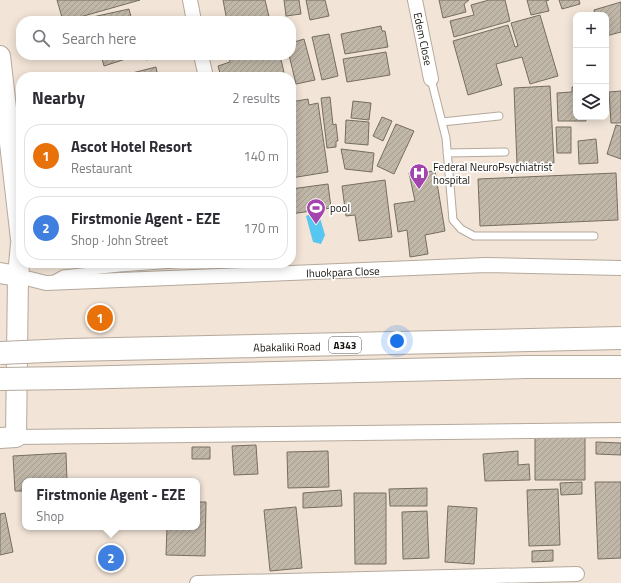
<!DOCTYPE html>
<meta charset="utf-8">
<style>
:root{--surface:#fff;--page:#f2f2f3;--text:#2b2b33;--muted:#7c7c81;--line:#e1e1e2;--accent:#a444ad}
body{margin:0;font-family:"Titillium Web",sans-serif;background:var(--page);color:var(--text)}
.controls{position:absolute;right:12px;top:12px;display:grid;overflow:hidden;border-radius:8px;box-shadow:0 2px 10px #0003}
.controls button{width:36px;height:36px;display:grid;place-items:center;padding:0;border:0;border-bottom:1px solid var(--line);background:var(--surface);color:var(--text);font:20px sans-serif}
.you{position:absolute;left:397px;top:341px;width:14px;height:14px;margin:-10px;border:3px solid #fff;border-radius:50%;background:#1a73e8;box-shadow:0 0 0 6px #1a73e833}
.badge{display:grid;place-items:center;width:26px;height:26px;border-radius:50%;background:var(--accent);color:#fff;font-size:13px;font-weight:700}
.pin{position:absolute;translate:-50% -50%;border:2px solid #fff;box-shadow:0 1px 4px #0006}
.popup{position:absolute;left:22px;top:478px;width:178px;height:52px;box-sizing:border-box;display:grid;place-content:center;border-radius:8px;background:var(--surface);filter:drop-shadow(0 1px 3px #0005);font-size:13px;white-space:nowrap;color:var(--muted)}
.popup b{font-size:15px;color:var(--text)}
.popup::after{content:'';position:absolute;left:50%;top:100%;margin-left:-8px;border:8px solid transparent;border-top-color:var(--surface)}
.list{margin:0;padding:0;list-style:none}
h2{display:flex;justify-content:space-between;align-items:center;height:52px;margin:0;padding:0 16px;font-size:17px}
h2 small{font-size:13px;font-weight:400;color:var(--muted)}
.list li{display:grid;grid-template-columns:26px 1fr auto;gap:12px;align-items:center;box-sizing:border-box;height:64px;margin:0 8px 8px;padding:0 8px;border:1px solid var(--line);border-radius:16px}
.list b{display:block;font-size:15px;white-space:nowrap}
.list p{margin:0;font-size:13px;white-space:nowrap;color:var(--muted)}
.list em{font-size:13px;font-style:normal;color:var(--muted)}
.icon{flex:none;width:22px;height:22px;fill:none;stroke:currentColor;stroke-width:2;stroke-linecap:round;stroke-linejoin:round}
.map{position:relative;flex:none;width:621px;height:583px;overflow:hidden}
.search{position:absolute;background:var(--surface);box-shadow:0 2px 10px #0003;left:16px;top:16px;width:280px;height:44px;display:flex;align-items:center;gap:10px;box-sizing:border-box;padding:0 14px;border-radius:16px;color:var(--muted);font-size:15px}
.panel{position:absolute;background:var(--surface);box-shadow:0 2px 10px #0003;left:16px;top:72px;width:280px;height:196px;border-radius:16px}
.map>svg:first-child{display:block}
</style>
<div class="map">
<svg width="621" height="583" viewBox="0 0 621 583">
<defs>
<pattern id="building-hatch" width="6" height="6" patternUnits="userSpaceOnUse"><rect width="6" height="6" fill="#c0b7a8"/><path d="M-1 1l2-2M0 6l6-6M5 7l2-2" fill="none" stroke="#a49c8f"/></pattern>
</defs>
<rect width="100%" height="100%" fill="#f2e4d7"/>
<path fill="#57c6f1" d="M318 211 325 235 321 244 313 242 306 216Z"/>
<path fill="url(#building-hatch)" stroke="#766e60" d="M57 0H140L66 21H63Z
M223 0H265L270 21H227Z
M284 0H299L301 14 286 16Z
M306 0H325L329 16 310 20Z
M439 0H469L464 4 466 12 443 18Z
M489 0H505L510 21 454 37 450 21 474 15 471 5Z
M527 0H549L546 1 549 11 531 15Z
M559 0H579L580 4 562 9Z
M621 2V32L606 36V15H595L594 10Z
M129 9 132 21H80L79 20Z
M540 15 558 76 530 84 522 57 496 64 502 85 468 95 453 41 508 25 515 47 518 46 511 23Z
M381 26 382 31H385L388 47 345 54 341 34Z
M329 34 338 76 322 80 312 37Z
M304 39 315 80 296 84 289 55H291V43Z
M386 52 390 75 347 82 343 59Z
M101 55H138L104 66Z
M145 55H167L146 60Z
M229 55H280L285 77H221L218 66 230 62Z
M156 67 158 77H116Z
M550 86 554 163 517 164 514 88Z
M572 87H576V117H586V121H558L557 93 572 92Z
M621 91V123H611L609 92Z
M330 97 333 125 336 124 338 141H336V147L327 148 321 98Z
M308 99 309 105 318 103 328 172 291 178V102Z
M353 101 371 103 369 120 351 118Z
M382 117 392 121 383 141 373 136Z
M346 120 369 122 368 145 345 143Z
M396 124 414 131 394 174 377 166Z
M616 125 621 126V159L607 154Z
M556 127H571V153H557Z
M596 139 598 163 579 164 578 141Z
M341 149 374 153 372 172 345 169Z
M435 171 445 231 425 235 428 254 410 257 407 230 398 232 394 204 415 201 409 173Z
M616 173 618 220 480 226 478 179Z
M385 180 392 237 359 241 355 215 346 216 342 186Z
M328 184 331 208 291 214V189Z
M585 436V480H535V437Z
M596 442 621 443V455L596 454Z
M256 445 258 474 234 475 232 446Z
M192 447H210V459H192Z
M328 451 329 487 288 488 287 452Z
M518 451V465L529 464 530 480 485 481 483 454Z
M66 453 67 481H25V491H15L13 456Z
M582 482V494L561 495 560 483Z
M595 482H621V558L598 559Z
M427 488V506H390L389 489Z
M558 489 560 545 529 546 527 490Z
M341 490 342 506 303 508V493Z
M354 493H386V564H355Z
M197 502H206L205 556 166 555 167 527H197Z
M448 506 477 508 474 564 445 562Z
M296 507 302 568 270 571 264 510Z
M427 511 429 558 403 559 402 512Z
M5 513 13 552 0 555V514Z
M553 550V561L532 562V551Z"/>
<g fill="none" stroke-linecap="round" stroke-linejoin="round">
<g stroke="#b5a99c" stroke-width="9">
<path id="lane" d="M431 79 446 138 453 220 461 229 474 236H594
M442 122 499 116
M447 153 505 152
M54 279 63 274 119 268 188 263"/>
</g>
<g stroke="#b5a99c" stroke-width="16">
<path id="street" d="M190 0 194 21
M415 0 431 79
M201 55 206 77
M18 276 46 283 486 265 621 268
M16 437 621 430
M197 583 577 574"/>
</g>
<g stroke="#b5a99c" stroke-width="22">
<path id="secondary" d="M0 56 21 239
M0 273 18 276
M0 438 16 437 18 276 21 244"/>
</g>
<g stroke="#b5a99c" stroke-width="24">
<path id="highway" d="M69 350 621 338
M71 378 527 367H621"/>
</g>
<use href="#lane" stroke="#fff" stroke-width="7"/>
<use href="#street" stroke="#fff" stroke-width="14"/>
<use href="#secondary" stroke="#fff" stroke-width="20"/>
<use href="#highway" stroke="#fff" stroke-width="22"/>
<g stroke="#b5a99c" stroke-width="24" stroke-linecap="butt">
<path id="highway-bridge" d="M0 353 69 350
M0 379 71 378"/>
</g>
<use href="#highway-bridge" stroke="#fff" stroke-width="22"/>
</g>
<defs>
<g id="hospital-pin" transform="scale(1)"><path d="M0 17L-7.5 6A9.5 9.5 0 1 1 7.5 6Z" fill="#a444ad" stroke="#fff"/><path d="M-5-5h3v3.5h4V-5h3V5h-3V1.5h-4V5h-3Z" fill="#fff"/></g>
<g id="stadium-pin" transform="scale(1)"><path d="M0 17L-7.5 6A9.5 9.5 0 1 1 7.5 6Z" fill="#a444ad" stroke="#fff"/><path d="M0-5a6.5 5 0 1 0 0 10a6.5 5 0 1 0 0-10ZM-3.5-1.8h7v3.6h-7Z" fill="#fff"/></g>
</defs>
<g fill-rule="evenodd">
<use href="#hospital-pin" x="419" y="173"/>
<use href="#stadium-pin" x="316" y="208"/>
</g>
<g text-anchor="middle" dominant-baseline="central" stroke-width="3.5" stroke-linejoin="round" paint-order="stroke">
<rect fill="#fff" stroke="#5b5855" stroke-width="1" x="329" y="337" width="32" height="16" rx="3"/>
<g font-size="10" font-weight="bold" fill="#15110c">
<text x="345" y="345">A343</text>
</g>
<g font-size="11" fill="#15110c" stroke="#fff">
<text transform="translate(423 39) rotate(78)">Edem Close</text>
<text transform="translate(343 272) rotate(-2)">Ihuokpara Close</text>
<text transform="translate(287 347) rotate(-1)">Abakaliki Road</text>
</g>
<g font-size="11" fill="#15110c" stroke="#fff" text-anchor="start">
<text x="433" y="167">Federal NeuroPsychiatrist<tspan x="433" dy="13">hospital</tspan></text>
<text x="330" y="208">pool</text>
</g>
</g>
</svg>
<div class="controls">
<button>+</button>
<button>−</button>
<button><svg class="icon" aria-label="layers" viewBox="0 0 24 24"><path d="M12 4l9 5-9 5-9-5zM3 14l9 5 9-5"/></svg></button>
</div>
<div class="you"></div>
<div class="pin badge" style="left:100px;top:318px;background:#e8710a">1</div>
<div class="pin badge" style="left:111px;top:558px;background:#3f7fe0">2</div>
<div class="popup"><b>Firstmonie Agent - EZE</b>Shop</div>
<div class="search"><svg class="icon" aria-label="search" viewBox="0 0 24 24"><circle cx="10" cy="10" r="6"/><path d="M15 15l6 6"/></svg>Search here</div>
<section class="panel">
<h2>Nearby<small>2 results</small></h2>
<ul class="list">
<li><span class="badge" style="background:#e8710a">1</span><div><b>Ascot Hotel Resort</b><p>Restaurant</p></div><em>140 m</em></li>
<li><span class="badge" style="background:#3f7fe0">2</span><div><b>Firstmonie Agent - EZE</b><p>Shop · John Street</p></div><em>170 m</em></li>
</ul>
</section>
</div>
